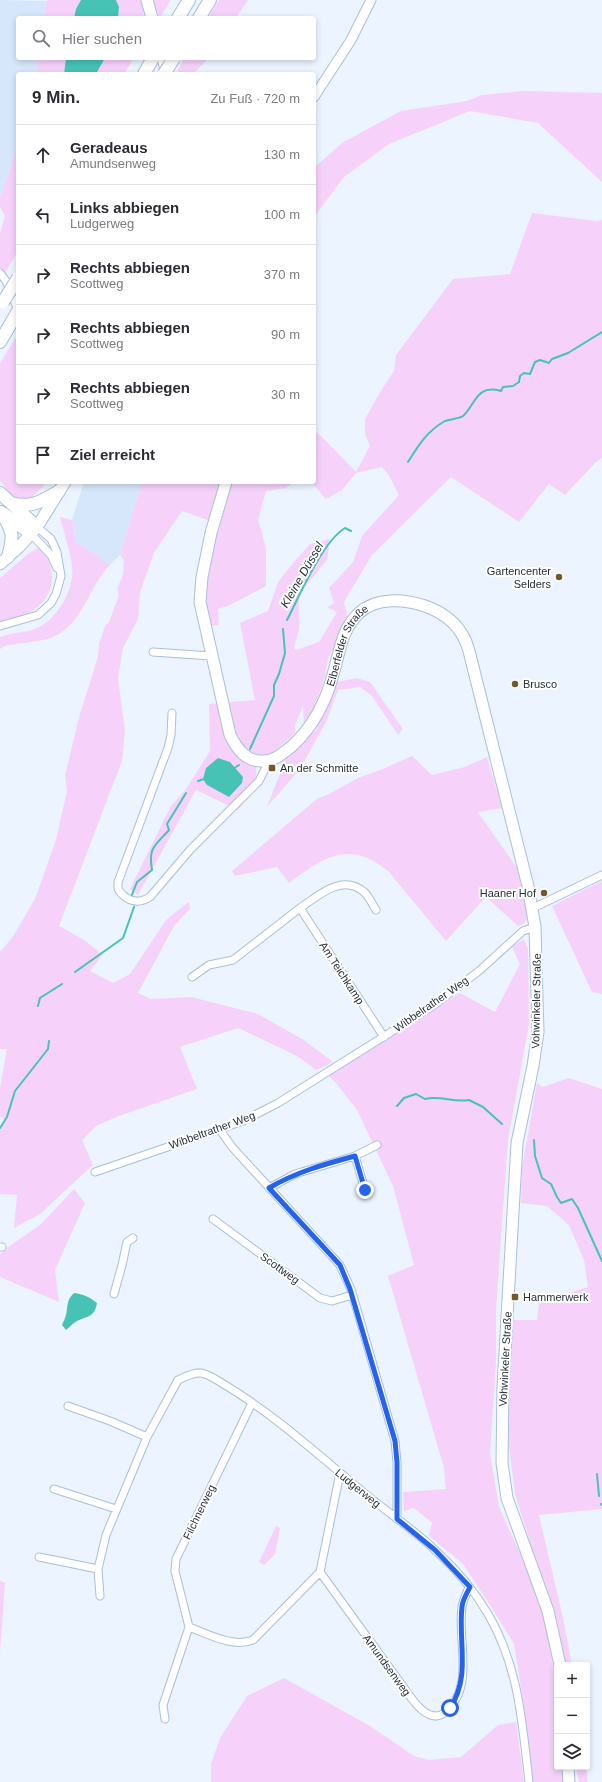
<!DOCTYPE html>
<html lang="de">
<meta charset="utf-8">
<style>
:root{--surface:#fff;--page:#f2f2f3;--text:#2b2b33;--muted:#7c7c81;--line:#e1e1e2}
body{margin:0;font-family:Arial,sans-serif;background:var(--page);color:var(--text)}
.controls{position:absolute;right:12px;bottom:12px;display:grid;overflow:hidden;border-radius:4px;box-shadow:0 2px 6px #0003}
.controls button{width:36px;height:36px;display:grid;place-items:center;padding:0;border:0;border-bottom:1px solid var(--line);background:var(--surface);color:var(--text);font:20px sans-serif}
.stop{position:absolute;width:12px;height:12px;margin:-9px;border:3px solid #2563eb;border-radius:50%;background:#fff}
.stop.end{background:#2563eb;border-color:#fff;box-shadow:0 1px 4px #0008}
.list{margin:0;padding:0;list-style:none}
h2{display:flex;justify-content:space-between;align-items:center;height:52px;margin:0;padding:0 16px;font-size:17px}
h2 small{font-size:13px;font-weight:400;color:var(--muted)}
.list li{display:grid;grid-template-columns:26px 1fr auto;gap:12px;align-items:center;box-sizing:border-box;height:60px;padding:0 16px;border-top:1px solid var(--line)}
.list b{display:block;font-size:15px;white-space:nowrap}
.list p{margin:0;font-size:13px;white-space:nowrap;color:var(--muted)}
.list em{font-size:13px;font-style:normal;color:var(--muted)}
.icon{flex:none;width:22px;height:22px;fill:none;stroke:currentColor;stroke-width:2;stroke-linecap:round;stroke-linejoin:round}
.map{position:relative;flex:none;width:602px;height:1782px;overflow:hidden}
.search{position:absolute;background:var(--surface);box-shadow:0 2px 6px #0003;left:16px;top:16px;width:300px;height:44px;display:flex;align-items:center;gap:10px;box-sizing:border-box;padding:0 14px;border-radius:4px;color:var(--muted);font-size:15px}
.panel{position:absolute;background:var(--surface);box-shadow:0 2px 6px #0003;left:16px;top:72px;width:300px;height:412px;border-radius:4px}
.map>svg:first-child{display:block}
</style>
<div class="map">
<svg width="602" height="1782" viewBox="0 0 602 1782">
<rect width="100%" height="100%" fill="#ebf4ff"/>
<path fill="#d7e7fb" d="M0 0 48 1 45 18H18V58H39L36 74H18V145L0 198Z
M84 482H142L120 555 109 566 102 558 76 543 72 520Z"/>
<path fill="#f6d2fb" d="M47 0H81L76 9 74 18H45Z
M116 0H142L144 18H118L119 7Z
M152 0H171L160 18 158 12 154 11Z
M219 0H248L236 18H208Z
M39 58H66L64 74H36Z
M105 58H134L124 74H96Z
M184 58H209L193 74H176Z
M523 91 602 93V182L538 123 470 111 389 144 344 177 314 217V168L342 143 401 111 467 101 482 95Z
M18 145V251L0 281V233L5 216 0 207V198Z
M532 213 596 221 602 220V458L596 462 565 495 549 484 519 522 451 477 372 555 344 602 348 618 328 659 324 680 314 708 304 729 303 706 295 725V733L275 751 261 756 256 754V789L238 810 196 790 138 895 130 889 171 806 186 789 210 751 209 704 255 700 240 623 268 611 278 582 294 562 310 544 330 539 327 560 299 594V629L294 648 296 650 319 642 337 612 327 607 334 603 329 588 353 562 362 536 399 495 388 474 382 467 356 473 342 490 326 499 311 482H314V430L322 437 356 472 370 446 365 435V419L382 389 394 371 396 355 453 279 510 274Z
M18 334V482H46L43 487 28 501C11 500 10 493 0 481V363Z
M142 482H294L286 488 266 491 258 519 266 548V586L230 605 218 609 219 625 207 626 202 599 216 523 182 511 154 553 140 592 138 619 123 648 118 679 125 730 122 761 59 926 84 940 103 955 90 971 113 983 130 974 167 919 189 902 190 909 174 926 138 993 151 999 191 997 258 1014 304 1040 333 1062 316 1070 297 1056 238 1028 180 1047 197 1089 119 1116 96 1126 82 1140 93 1165 40 1214 14 1228 17 1195 0 1194V1130L5 1120 0 1116V1088L7 1049H0V952L12 938 35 899 56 840 67 791 65 775 80 714 98 657 99 644 105 626 109 622 119 595C116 588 118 586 121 580 124 575 123 565 124 560L120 555Z
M60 517 72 520 76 543 102 558 109 566C89 587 82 625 53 637 42 642 18 643 5 646L0 649V637C13 631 28 634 41 626 60 615 75 587 72 565 70 550 64 533 60 517Z
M40 547C56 567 58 592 35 609 25 617 12 618 0 622V578L28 554Z
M357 678 370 682 403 729 398 735 372 696 360 687 338 690 326 722 300 769 267 807 286 758 316 730 337 682Z
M412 756 432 775 465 767 487 757 502 808 478 812 517 868 528 918 523 924 518 926 486 897 446 941 389 872C349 839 325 857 289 883L277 867 235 876 232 871 318 798 327 795 358 778 383 769Z
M602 881V994L592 992 552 906Z
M524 939 528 949 529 1025 508 1139 496 1310V1363L490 1453 499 1507 532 1580 542 1609 548 1635 557 1692V1767H562L563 1782H533L524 1706 514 1644 497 1616 463 1564 429 1536 432 1523 414 1508 404 1511 403 1492 446 1489 444 1468 388 1276 414 1265 393 1186 357 1110 336 1083 329 1076 460 993 495 1012 520 964 512 947Z
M569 1078 602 1089V1509L539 1515 563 1618 572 1665H566L555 1612 536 1561 515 1494 508 1438 512 1320H537L539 1302 588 1287 584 1260 569 1225 547 1206 521 1203 522 1167 537 1083 543 1087Z
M74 1189 85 1203 55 1270 59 1302 0 1277V1254L11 1245 40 1225Z
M276 1526 280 1528 275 1554 264 1565 259 1562Z
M0 1581 5 1583 0 1653Z
M284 1678 370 1726 414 1756 429 1760 461 1757 498 1725 516 1722 524 1782H211V1764L220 1738 247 1696Z
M576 1767H586L588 1782H579Z"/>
<path fill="#47c3b5" d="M81 0H116L119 7 118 18H74L76 9Z
M66 58H105L96 74H64Z
M218 758 230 762 243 777 242 783 229 797 207 785 203 779 206 768Z
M74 1293C83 1294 90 1297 97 1303 94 1320 85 1315 74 1323 71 1325 69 1328 66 1330L62 1325C63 1322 65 1319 66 1315 68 1307 66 1300 74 1293Z"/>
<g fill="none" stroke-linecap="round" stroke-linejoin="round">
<path stroke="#47c3b5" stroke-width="2" d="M408 462C418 446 427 431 445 421 450 419 459 419 463 416 476 404 476 384 501 391L503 387 513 386 519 382 520 376 524 373 530 374 535 362 540 360 549 363 552 359 568 353 602 332
M287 620C300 595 322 542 345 528L351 531
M250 749 274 696V685L279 674 285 653 283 629
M233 769 239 765
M198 781 204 779
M131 897 137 882 152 870C148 847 155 846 169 830L167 824 186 793
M75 972 123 938 134 907
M38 1006 40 998 62 984
M397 1106 404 1098 416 1094 425 1099C441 1095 453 1103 469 1100L483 1107 502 1124
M0 1128 7 1117 15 1091 48 1049 49 1041
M534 1140 535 1156 542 1178 551 1184 557 1197 561 1203 572 1199 578 1208 602 1261
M597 1474 599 1496
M601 1504 602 1505"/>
<g stroke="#a9bfd9" stroke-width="9">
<path id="minor" d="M0 273 6 281 18 310
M31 534 51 555 57 568
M0 626 38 615 51 603 56 594 61 576 57 552 51 539 37 527
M153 652 211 656
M172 713 171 735 168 748 118 882V889C126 901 137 905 150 897L190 850 259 781 269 761
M300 908C318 896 342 873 364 892 369 896 372 904 376 910
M533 908 602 875
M192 977 209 965 233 960 300 908 384 1037
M220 1130 232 1147 340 1265 351 1289 395 1441 397 1462V1519
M355 1156 365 1190
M95 1172 243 1121 278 1103 434 1005 479 971 523 931 535 927
M269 1188 295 1174 355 1156 377 1145
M213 1219 320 1298 332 1301 352 1295
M0 1247H2
M114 1294 122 1265 127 1242 133 1238
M68 1406 110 1421 147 1437
M340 1473 320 1572 404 1688C411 1698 428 1725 444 1713 476 1688 457 1641 462 1607 463 1600 467 1593 469 1587
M54 1489 116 1509
M39 1557 98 1569
M100 1596 98 1569 106 1535 147 1437 178 1380C185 1377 193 1372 201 1373 209 1374 218 1381 225 1385 277 1416 326 1462 373 1500 394 1517 417 1532 436 1551 456 1569 474 1590 488 1614 519 1667 522 1722 529 1782
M189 1627C208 1634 233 1648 253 1640L320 1572
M165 1719 163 1705 189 1627 175 1571 176 1559 252 1403"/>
</g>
<g stroke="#a9bfd9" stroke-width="11">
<path id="secondary" d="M314 97 351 40 371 0"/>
</g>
<g stroke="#a9bfd9" stroke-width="13">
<g id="primary">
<path d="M147 0 152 18"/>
<path d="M163 58 167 74"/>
<path id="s1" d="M226 482 211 533 202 577 200 602 230 735C237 749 246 762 263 761 275 761 283 753 292 746 314 726 327 699 334 671 340 650 342 629 359 613 376 597 404 599 425 606 448 614 463 628 469 651L528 886 535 927 538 1032 533 1066 517 1143 503 1387 502 1463 507 1498 548 1611 560 1665"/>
<path d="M0 564 19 547 37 527 65 482"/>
<path d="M568 1767 569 1782"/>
</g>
</g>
<g stroke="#a9bfd9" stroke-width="14">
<path id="motorway" d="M178 18 189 0
M199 18 210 0
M144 74 153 58
M0 342 18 311
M0 493 37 527
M11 503C33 508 40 502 59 491
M1 512C13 531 14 536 8 557
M4 514 31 534"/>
</g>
<use href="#minor" stroke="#fff" stroke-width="7"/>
<use href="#secondary" stroke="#fff" stroke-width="9"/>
<use href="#primary" stroke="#fff" stroke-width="11"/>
<use href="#motorway" stroke="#fff" stroke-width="12"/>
<g stroke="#a9bfd9" stroke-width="14" stroke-linecap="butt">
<path id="motorway-bridge" d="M164 74 174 58
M3 302 18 278"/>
</g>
<use href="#motorway-bridge" stroke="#fff" stroke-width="12"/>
</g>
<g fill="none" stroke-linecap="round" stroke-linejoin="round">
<path stroke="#2563eb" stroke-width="5" d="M365 1190 355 1156C325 1164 296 1172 269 1188L340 1265 350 1289 395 1441 397 1462V1519L435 1550 470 1587C467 1593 462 1601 462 1607 458 1642 471 1677 450 1708"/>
</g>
<g fill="#72592a" stroke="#fff" stroke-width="1.5">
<circle cx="559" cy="577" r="4"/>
<circle cx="515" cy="684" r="4"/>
<rect x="268" y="764" width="8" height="8" rx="2"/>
<circle cx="544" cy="893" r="4"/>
<rect x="511" y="1293" width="8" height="8" rx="2"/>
</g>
<g text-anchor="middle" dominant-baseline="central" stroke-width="4" stroke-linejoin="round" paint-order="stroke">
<g font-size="11" fill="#262f39" stroke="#fff" text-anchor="start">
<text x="551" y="571" text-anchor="end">Gartencenter<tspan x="551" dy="13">Selders</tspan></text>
<text x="523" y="684">Brusco</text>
<text x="280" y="768">An der Schmitte</text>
<text x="536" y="893" text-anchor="end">Haaner Hof</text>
<text x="523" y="1297">Hammerwerk</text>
</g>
<g font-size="11" fill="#262f39" stroke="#fff">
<text stroke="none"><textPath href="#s1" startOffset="454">Elberfelder Straße</textPath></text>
<text transform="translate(342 973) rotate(57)">Am Teichkamp</text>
<text transform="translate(536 1001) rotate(-89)">Vohwinkeler Straße</text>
<text transform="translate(431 1004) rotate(-35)">Wibbelrather Weg</text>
<text transform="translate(212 1130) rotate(-20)">Wibbeltrather Weg</text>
<text transform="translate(280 1268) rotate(36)">Scottweg</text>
<text transform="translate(505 1359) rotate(-87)">Vohwinkeler Straße</text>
<text transform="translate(358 1488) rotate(39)">Ludgerweg</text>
<text transform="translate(199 1512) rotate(-64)">Filchnerweg</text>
<text transform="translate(387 1665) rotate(54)">Amundsenweg</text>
</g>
<g font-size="12" font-style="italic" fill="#1a2f2c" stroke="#fff">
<text transform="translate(302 575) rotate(-60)">Kleine Düssel</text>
</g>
</g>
</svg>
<div class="controls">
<button>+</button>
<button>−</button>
<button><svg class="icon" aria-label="layers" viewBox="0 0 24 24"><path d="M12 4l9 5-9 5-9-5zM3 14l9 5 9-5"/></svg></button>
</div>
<div class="stop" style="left:450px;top:1708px"></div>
<div class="stop end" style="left:365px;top:1190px"></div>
<div class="search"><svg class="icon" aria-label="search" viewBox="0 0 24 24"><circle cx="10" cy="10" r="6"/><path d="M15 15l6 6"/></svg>Hier suchen</div>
<section class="panel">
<h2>9 Min.<small>Zu Fuß · 720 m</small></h2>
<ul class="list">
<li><svg class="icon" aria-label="ahead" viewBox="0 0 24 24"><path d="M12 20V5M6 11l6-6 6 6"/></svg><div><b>Geradeaus</b><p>Amundsenweg</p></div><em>130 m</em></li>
<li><svg class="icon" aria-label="left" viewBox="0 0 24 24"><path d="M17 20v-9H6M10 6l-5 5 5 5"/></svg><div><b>Links abbiegen</b><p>Ludgerweg</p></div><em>100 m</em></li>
<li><svg class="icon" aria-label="right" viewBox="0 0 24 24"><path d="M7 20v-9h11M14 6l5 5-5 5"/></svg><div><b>Rechts abbiegen</b><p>Scottweg</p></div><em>370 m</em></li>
<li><svg class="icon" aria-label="right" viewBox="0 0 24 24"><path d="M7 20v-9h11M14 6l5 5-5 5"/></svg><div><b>Rechts abbiegen</b><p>Scottweg</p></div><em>90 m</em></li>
<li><svg class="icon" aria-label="right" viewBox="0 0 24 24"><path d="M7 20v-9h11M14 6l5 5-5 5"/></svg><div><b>Rechts abbiegen</b><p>Scottweg</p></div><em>30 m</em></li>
<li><svg class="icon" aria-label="arrive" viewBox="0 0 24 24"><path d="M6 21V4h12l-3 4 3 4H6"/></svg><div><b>Ziel erreicht</b></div></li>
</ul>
</section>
</div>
